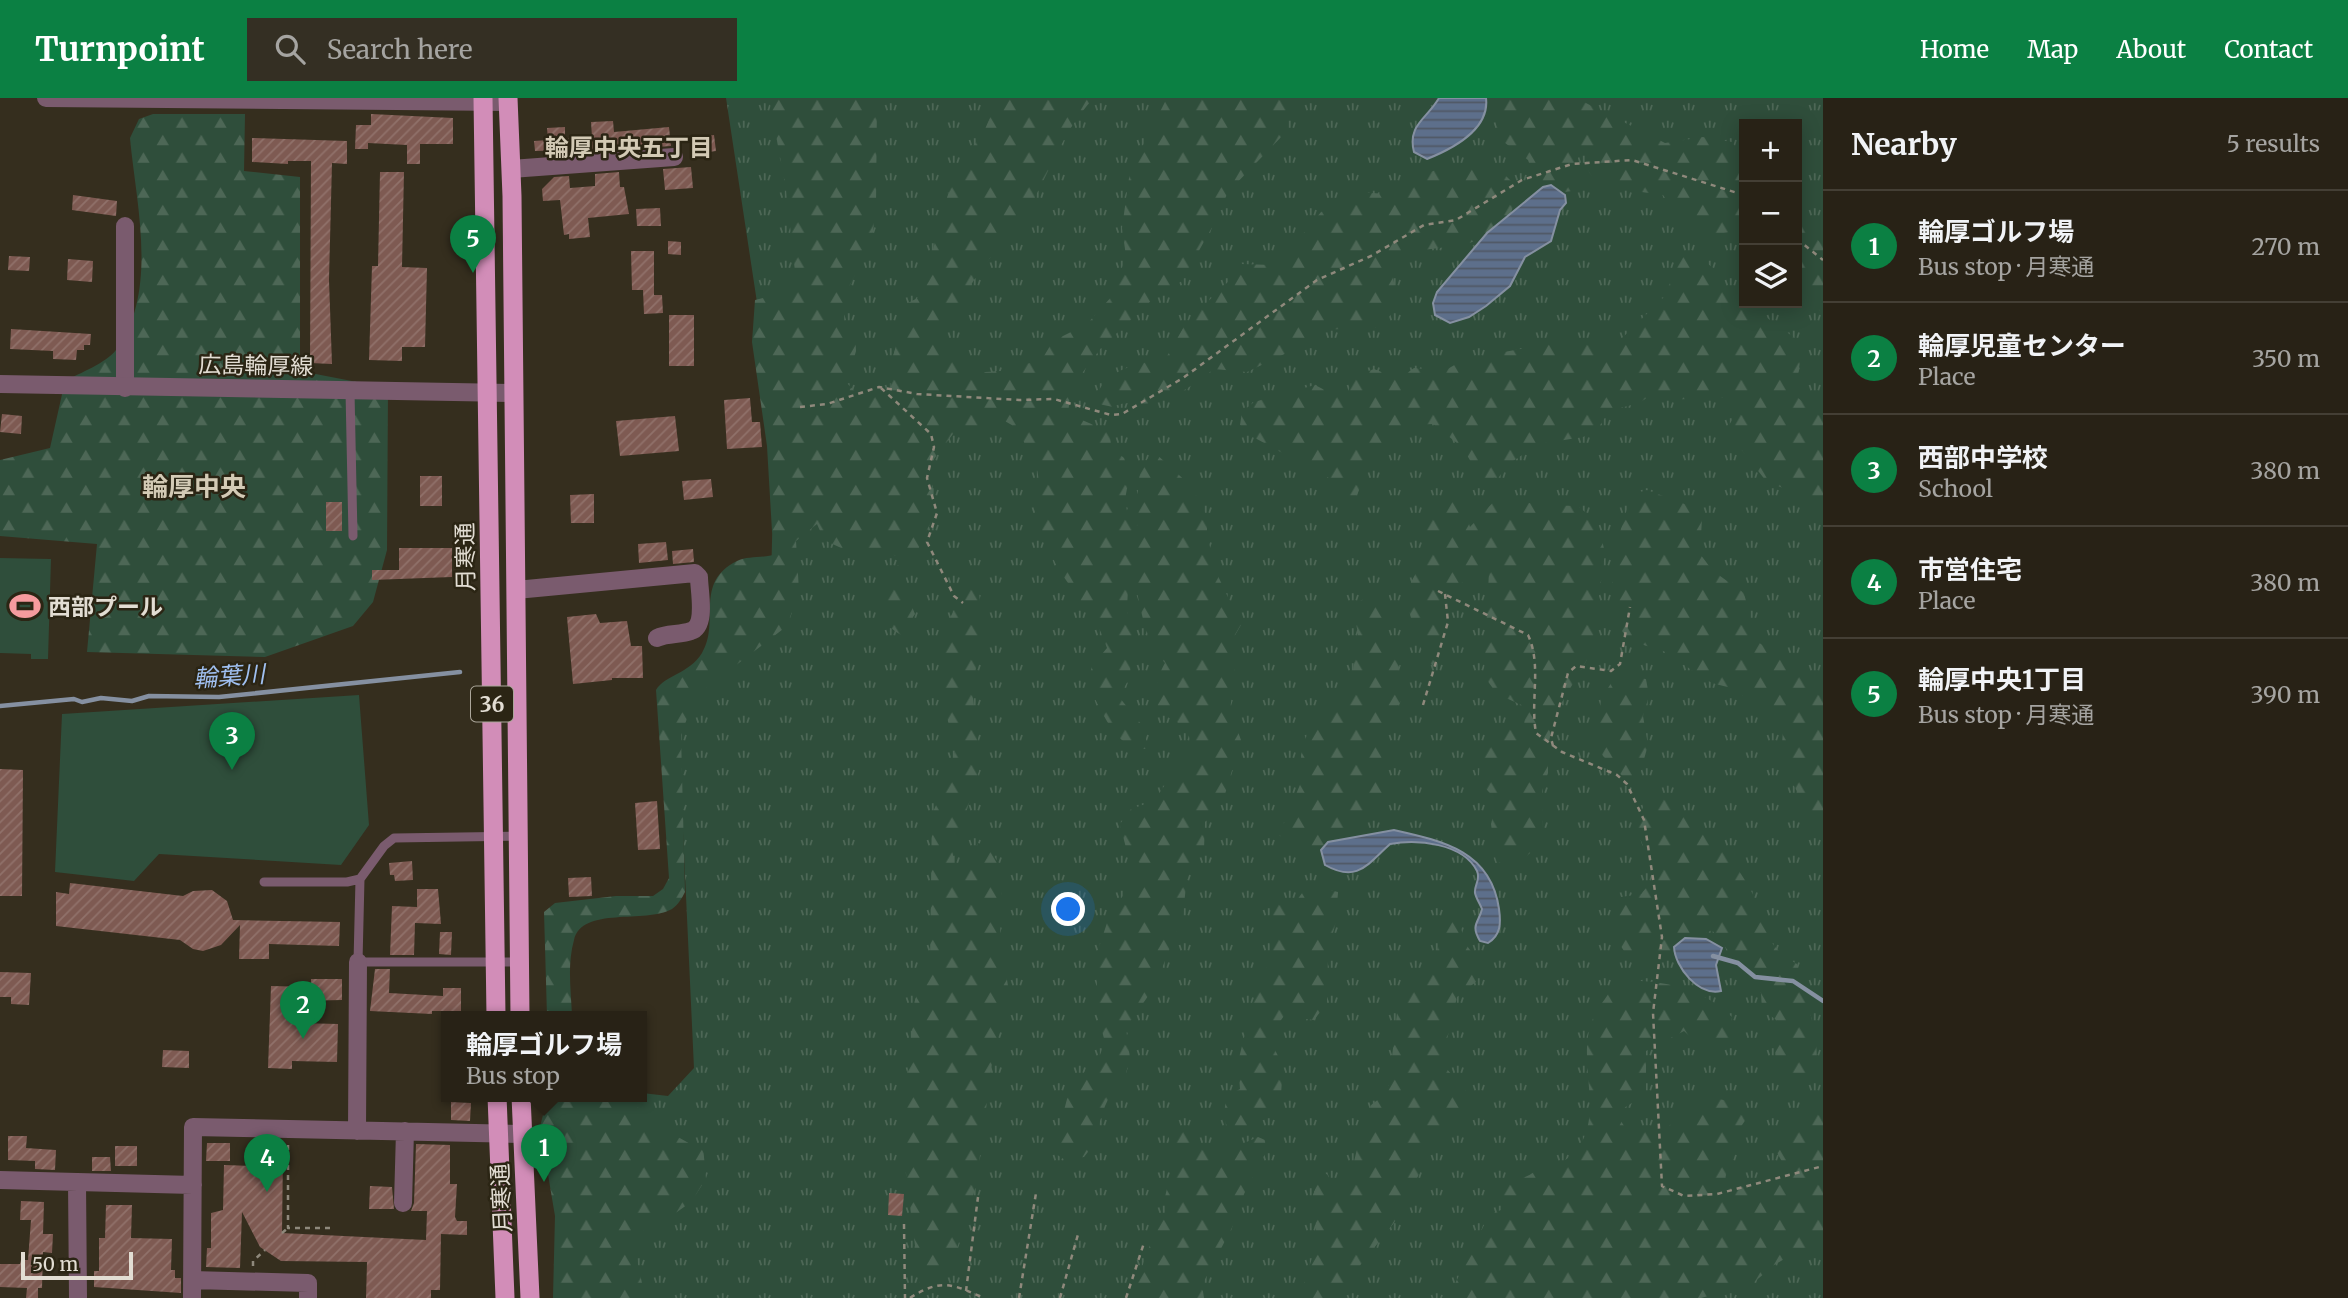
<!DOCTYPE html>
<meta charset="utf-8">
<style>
:root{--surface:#282216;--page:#342f23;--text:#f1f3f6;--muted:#a5a4a1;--line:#443f35;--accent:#0b8043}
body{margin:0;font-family:Merriweather,"Noto Sans JP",serif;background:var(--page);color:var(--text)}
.controls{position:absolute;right:21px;top:21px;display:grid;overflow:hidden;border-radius:0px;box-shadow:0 4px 18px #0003}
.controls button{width:63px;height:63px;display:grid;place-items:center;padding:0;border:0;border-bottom:2px solid var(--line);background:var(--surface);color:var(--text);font:35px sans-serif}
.scale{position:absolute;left:21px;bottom:18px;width:112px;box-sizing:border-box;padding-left:7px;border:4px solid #e2ddd3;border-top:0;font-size:19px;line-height:24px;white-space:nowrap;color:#e2ddd3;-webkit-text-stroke:5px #2b2514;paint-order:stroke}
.you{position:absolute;left:1069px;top:812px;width:24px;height:24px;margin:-18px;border:5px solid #fff;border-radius:50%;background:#1a73e8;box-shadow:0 0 0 10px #1a73e833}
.badge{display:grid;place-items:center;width:46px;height:46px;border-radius:50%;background:var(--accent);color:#fff;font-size:23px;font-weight:700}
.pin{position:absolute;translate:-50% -58px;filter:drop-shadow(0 2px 4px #0008)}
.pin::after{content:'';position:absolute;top:37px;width:24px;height:21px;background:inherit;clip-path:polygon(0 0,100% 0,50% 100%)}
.popup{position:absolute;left:441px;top:913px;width:206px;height:91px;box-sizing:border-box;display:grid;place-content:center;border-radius:0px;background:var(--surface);filter:drop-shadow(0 2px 5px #0005);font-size:23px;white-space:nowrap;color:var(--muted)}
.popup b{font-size:26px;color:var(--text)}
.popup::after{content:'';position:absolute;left:50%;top:100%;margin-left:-14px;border:14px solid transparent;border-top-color:var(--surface)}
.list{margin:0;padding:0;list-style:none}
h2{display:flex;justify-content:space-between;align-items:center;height:91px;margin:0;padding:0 28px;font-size:30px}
h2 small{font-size:23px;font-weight:400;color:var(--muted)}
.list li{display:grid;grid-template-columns:46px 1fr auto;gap:21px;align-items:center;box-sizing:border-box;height:112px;padding:0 28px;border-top:2px solid var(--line)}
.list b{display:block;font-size:26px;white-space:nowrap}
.list p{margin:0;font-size:23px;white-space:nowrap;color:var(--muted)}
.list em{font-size:23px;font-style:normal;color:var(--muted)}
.icon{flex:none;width:38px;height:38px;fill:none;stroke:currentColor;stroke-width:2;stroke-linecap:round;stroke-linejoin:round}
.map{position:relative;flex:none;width:1823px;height:1200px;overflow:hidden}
header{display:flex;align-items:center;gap:42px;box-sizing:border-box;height:98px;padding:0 35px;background:var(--accent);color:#fff}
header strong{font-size:33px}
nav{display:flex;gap:38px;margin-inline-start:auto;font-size:24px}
.search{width:490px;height:63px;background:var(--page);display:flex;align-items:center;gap:18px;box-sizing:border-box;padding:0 24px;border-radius:0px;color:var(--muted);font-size:26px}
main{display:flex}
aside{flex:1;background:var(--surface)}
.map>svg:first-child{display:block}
</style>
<header>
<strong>Turnpoint</strong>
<div class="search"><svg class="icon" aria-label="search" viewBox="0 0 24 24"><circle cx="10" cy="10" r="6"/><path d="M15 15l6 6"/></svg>Search here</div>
<nav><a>Home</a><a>Map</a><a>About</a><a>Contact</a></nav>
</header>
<main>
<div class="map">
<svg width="1823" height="1200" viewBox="0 0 1823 1200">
<defs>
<pattern id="grass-tufts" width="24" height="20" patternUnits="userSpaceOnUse" patternTransform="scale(1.75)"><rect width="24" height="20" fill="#2f4e3b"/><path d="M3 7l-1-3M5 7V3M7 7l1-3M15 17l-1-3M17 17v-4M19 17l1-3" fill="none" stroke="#4d6756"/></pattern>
<pattern id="forest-firs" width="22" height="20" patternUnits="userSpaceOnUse" patternTransform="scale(1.75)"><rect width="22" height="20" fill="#2f4e3b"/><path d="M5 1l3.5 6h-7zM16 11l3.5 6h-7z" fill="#4d6756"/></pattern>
<pattern id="water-rules" width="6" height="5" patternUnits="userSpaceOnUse" patternTransform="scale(1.75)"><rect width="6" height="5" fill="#5d6f8b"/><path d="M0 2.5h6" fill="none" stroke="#505865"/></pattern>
<pattern id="building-hatch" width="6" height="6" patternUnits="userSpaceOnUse" patternTransform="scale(1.75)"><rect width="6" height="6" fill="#7e5a52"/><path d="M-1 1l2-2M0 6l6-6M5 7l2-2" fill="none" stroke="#90716a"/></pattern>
</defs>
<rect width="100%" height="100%" fill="#352e1e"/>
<path fill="url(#grass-tufts)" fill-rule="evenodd" d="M726 0H1823V1200H565L553 998H642V995L668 998 694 970 677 604 770 525 775 323ZM1744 26H1797V205H1744Z"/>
<path fill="url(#forest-firs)" d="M769 0H877L876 108 872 142 845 197 844 226 855 235 856 253 847 285C865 306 866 299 890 297L892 262 908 205 929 194 924 185 948 96 961 63 983 36 998 0H1094C1058 37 1047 87 1017 128 1003 146 986 162 974 182 957 208 965 229 928 243L936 248 950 245 957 251 958 267 969 276C983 273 999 274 1009 272 1020 269 1027 264 1041 263L1053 243 1087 226 1113 197 1126 158 1122 130 1130 73 1167 0H1289L1287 11 1288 32 1228 94 1215 124 1182 183 1153 201 1101 250 1071 290 1068 316 1110 334 1111 349 1124 360 1131 379C1123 398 1124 410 1133 428L1138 427C1140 399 1131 374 1154 354L1192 389 1207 419V438L1218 478 1241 527 1234 539 1235 575 1230 612 1241 642 1223 703 1205 724 1204 751 1188 768 1183 817 1155 888 1126 930 1130 960 1125 979 1112 993 1105 1008 1091 1050 1084 1059 1065 1062 1056 1056V1043L1067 1001 1079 979 1098 962 1105 944 1098 919 1096 858 1108 822 1142 767 1127 754 1120 726 1131 711 1154 703 1177 669 1196 668 1187 630 1159 614C1154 595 1156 581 1165 565 1144 543 1141 509 1134 481L1128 490 1127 511 1132 536 1130 579 1119 599 1146 632V651C1111 650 1104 611 1087 588L1092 568 1107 550C1097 519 1085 510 1068 485 1050 460 1039 431 1033 400L1040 388 1037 371 1017 330 996 318 980 330 959 328 934 361 931 424 916 456 901 460 884 453 854 456 824 442 817 426 796 443 799 493 787 528 705 591 693 604 681 637 685 794C682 800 678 807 672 811 645 826 582 808 574 842 567 867 571 892 572 918H547L544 814 555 805 616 798H653L663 791 669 780 656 592C665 577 689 576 702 555 721 524 693 485 737 463 749 457 766 461 779 455L772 433 767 348 752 244 755 202 797 192 786 91Z
M1503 0H1576L1665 45 1703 39 1732 44 1744 62V140L1737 133 1704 138 1676 115 1663 97 1599 88 1589 74 1585 51 1579 54 1572 93 1550 96 1536 85 1528 62 1497 39 1496 12Z
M153 16H245L244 73 300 79V273L388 290 387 452 373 504 353 528 265 559 87 554 97 446 0 438V362L50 350 65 283C80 275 106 265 116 252 159 194 136 106 130 40L139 21Z
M1451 66 1496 68 1520 92 1503 134 1463 147 1423 152 1392 174 1398 206 1382 229 1321 232 1301 248 1247 274 1214 271C1200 283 1169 304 1151 305 1136 307 1127 302 1113 309L1094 305C1103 270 1135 267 1166 260L1186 225 1235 177 1241 166 1272 167 1293 148 1321 114 1362 94 1395 97 1415 88 1425 76Z
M1797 121 1823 147V216L1797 192Z
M1683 154 1696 156 1713 170 1712 183 1720 192 1736 197 1803 246 1796 288 1791 294 1808 308 1823 314V407L1766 383 1726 332 1739 311 1740 299 1663 302 1656 294 1639 305 1609 313 1597 332 1583 339 1539 346 1507 367 1499 379 1482 382 1462 349 1433 326 1412 327 1387 334 1354 402 1343 398 1338 385 1255 340 1240 327 1242 314 1254 304 1315 287 1346 303 1352 279 1374 271 1399 281 1414 270 1444 273 1458 265 1483 264 1493 256 1571 242 1615 247 1664 199Z
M1647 392 1690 408 1702 420 1700 456 1713 473 1744 495 1756 543 1781 558 1791 572 1804 580 1823 583V743L1781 663 1783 631C1768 615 1750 607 1735 590 1701 586 1696 573 1669 556 1658 549 1633 547 1625 537 1599 505 1618 430 1633 396Z
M1499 398 1539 407 1578 408 1598 425 1605 455 1591 555 1555 616 1548 648V675L1542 693 1543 730 1537 749 1515 768 1496 764 1491 726 1497 703 1479 683C1479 661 1482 645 1498 628L1524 627 1526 609 1497 596 1484 578 1489 473 1450 490 1449 513 1433 568C1417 551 1405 512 1410 488 1412 478 1425 464 1431 455L1423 420 1437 403 1461 400 1470 429Z
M898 467 905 473 907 497 915 516 901 537C871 519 886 503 886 476Z
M965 490 979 492 983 550 971 583 981 666 953 757 957 783 978 745 987 748 998 764 1002 792 1000 837 1008 888 992 965 976 1088 952 1167 920 1188 904 1059 905 999 915 902 930 862 932 716 948 681 955 653 939 585 949 522Z
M1377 493 1389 496 1384 530 1401 558 1397 581 1404 599 1386 623 1381 655 1386 686 1372 719 1358 721 1332 748H1293L1279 737 1302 682 1301 657 1307 636 1351 587 1358 536 1355 520 1360 503Z
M1617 576 1646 581 1649 598 1643 618 1648 647 1637 686 1633 689 1603 658 1597 646 1601 601Z
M1664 699C1700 721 1741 767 1758 807 1772 839 1763 845 1797 866L1816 937 1817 965 1804 986H1798L1776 960 1774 946 1781 934 1778 923 1762 912 1761 895 1712 832 1663 858 1624 853C1611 833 1610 820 1621 799L1641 796 1657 777 1661 759 1643 748 1635 727 1646 703Z
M1308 787 1338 794 1336 823 1328 855 1327 905 1314 922 1296 920 1290 909 1279 925 1273 948 1283 968 1281 996 1241 1038C1221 1031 1223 1017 1227 998L1240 991 1238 964 1253 904 1271 859 1268 825 1273 803 1297 802Z
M1457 815 1465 845 1475 859 1478 871 1477 883 1457 899 1446 946 1445 969 1468 995 1464 1010 1434 1047 1394 1125 1334 1200H1299L1317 1145 1313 1097 1319 1079 1327 1076 1333 1087 1348 1089 1362 1030 1371 1007 1388 994 1397 915 1435 860 1447 817Z
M1641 883C1676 885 1706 894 1732 919L1728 946C1709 950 1698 947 1684 933L1646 953V996L1616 1015 1629 1036 1666 1030 1707 999 1746 1006 1748 1019C1730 1041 1741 1039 1733 1060 1728 1073 1723 1076 1727 1091L1774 1084 1780 1080 1785 1069 1776 1053C1781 1027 1798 1021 1823 1014V1147L1801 1151 1774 1167 1752 1186 1701 1200H1448L1489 1117 1501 1112V1095L1511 1083C1523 1081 1526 1079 1536 1073 1544 1069 1554 1070 1561 1065 1614 1032 1574 970 1592 923 1595 914 1603 904 1609 895L1627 893Z
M560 998H628L654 1028 651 1034 660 1029 694 1048H703L706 1081 691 1104 670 1119H660L646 1129 634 1147 643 1190 652 1200H553L555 1118 540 1029 545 1009Z
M1179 1028 1190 1030 1207 1055 1219 1056 1258 1039 1265 1042 1266 1054 1244 1096 1238 1118 1202 1187 1204 1200H1131L1156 1130 1167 1111 1165 1099 1174 1061 1168 1036Z"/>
<path fill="#2f4e3b" d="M0 460 51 461 48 561H31V556L0 555Z
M359 597 369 727 341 767 159 756 134 783 55 774 62 616Z"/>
<path fill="url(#water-rules)" stroke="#8590a1" stroke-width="2" d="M1439 0H1486C1490 32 1452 51 1427 61L1414 54C1407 27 1427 21 1439 0Z
M1551 87 1565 97 1566 105 1560 112 1551 143 1525 159 1510 188 1486 208 1469 219 1450 225 1435 217 1433 205 1437 194 1487 135 1543 89Z
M1394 732C1443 743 1491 753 1499 811 1501 825 1501 837 1488 845L1480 843C1470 826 1479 825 1482 811 1480 806 1476 800 1475 795 1474 787 1481 782 1477 773 1463 745 1417 741 1390 746 1367 767 1357 785 1325 767L1321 752 1328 744Z
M1685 840 1706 841 1722 850 1716 867 1721 893C1698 898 1675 869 1674 849Z"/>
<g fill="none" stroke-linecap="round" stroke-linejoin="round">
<path stroke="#8590a1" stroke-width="4.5" d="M0 608 74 601 82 604 101 600 132 603 149 598 219 599 460 574
M1713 858 1738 865 1755 879 1793 883 1823 903"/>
</g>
<path fill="url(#building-hatch)" d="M371 16 453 20V46H420V66H407V47L368 45V51H355L356 27H371Z
M613 23 614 34 669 29 671 48 572 55V52L535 53 534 43 548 42 547 30 565 29V41L592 39 591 24Z
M714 37 716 53 694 56 692 40Z
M252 40 347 43V66L332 65 329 182 332 266 310 265 311 63H288V66L252 64Z
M691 69 693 90 665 92 663 71Z
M380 74H404L402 169 427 170 425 249H402V263L369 262 372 168H378Z
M619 74 620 89H624L629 116 588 120 590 139 569 141V136L564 137 560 102 543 103 542 91 554 79 569 78 570 90 595 88V76Z
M73 97 117 103 116 118 72 112Z
M660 110 661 128H637L636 111Z
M668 143 681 144V157L668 156Z
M631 153H654V197H662L663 215 644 216 643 192H632Z
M9 158 30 159 29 173 8 172Z
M68 161 93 163 92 184 67 182Z
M669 217H694V268H669Z
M11 231 91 236 90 247H84V252H77L76 262 53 261V253L10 251Z
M750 300 752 324H760L762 349 727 351 724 302Z
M2 316 22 318 21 336 0 334Z
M675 318 679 353 620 358 616 323Z
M420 378H442V408H420Z
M711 381 713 399 684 402 682 383Z
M594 396V425H571L570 397Z
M326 404H342V433H326Z
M666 444 668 462 639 465 638 446Z
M399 450H452V479L372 482V472H399Z
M693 451 694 464 673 466 672 453Z
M596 516 600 525 627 523 631 548H642L643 580H612V582L573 586 567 519Z
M0 671 23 672 22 798H0Z
M657 703 660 751 638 752 635 705Z
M412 763 413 782 395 783 394 777H390L389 765Z
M591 779 592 798 569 799 568 780Z
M70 785 183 798 193 793 212 792 227 803 233 822 340 824 339 848 269 846V861H239L240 827 221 847 203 853 193 851 180 842 56 828V794L69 796Z
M417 791H438L441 826 415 825 414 857H390L392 808 417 809Z
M440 834H452L451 857 439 856Z
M375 871H390L389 895 443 898V890H461V913H432V916L370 913Z
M0 874 31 875 29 907 11 906V899H0Z
M311 881H342V902L299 903 298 925 338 926 337 964 292 963V971L268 970 271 888 311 889Z
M163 952 189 953V970L162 969Z
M451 1004 471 1005 470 1023 451 1022Z
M8 1038H27L26 1050 56 1052 55 1072 35 1071V1063L8 1062Z
M253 1044 276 1045V1054L283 1055 282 1135 426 1142 427 1113H411L414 1105 416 1046 450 1047V1086H457L455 1119 457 1123H467V1137L441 1136 440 1192H431V1200H366L367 1164 281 1163 260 1149 242 1114 240 1170 206 1169 207 1150H211V1115L223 1112 224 1067 253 1068Z
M207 1045H230V1063H206Z
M115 1048H137V1068H115Z
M92 1059H110L111 1073H92Z
M370 1088 392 1089 394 1111H369Z
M889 1095 904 1096 902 1118 888 1117Z
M21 1103 44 1104 43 1136H53L52 1155 43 1154 42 1190H38V1200H26L27 1190 0 1189V1166H20L21 1162H28L31 1122H20Z
M106 1107H132L131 1140 172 1141 171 1172H175V1180H181V1195L94 1189V1173H99V1140H105Z"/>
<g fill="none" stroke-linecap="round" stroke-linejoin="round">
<path stroke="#8f897c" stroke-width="2.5" stroke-dasharray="5 5" stroke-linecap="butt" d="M1797 141 1823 162
M881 290 931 336 934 349 927 380 937 415 927 444 954 498 963 505
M800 309 827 306 879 289 917 296 1019 302 1054 301 1111 317 1122 316 1183 280 1317 182 1371 158 1424 127 1456 122 1522 82 1572 66 1632 62 1744 97
M1438 493 1528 537C1542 567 1530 602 1536 635L1562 654 1617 677 1627 686 1644 722 1662 839 1653 915 1662 1088 1684 1098 1717 1096 1823 1068
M1423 607 1448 524 1445 496
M1553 648 1551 640 1568 575 1576 568 1611 573 1620 566 1630 509
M288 1047V1130H335
M904 1126 905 1200
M282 1135 288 1130
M253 1168V1163L265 1152
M966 1193 978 1099
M910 1200C941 1180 952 1186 984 1200
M1019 1200 1036 1095
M1060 1200 1079 1133
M1126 1200 1144 1145"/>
<path stroke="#7a5b6e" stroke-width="9" d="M350 293 353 438
M360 781 358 864H519
M264 784H347L360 781 384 748 394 740 518 738"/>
<path stroke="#7a5b6e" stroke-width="18" d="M46 0 508 4
M511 71 674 59
M125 128V290
M516 492 695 475 699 479C699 493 707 528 691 533 680 537 667 535 657 540
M357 1033 358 864
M0 1082 193 1087
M77 1084 78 1200
M403 1105 405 1033
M192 1182 308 1185V1200
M192 1200 193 1029 522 1036"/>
<path stroke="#7a5b6e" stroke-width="18" d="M0 286 512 295"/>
<path stroke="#d28db8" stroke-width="19" d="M483 0 496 918
M508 0 512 98 520 918
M497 998 505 1200
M521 998 530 1200"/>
</g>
<defs>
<g id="stadium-bare" transform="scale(2.415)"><path d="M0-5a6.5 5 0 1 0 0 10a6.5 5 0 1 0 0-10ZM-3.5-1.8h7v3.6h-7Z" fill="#f59b9e" stroke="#2b2514" stroke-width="2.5" paint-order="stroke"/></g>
</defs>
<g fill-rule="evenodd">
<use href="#stadium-bare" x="25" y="508"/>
</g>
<g text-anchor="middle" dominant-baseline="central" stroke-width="5" stroke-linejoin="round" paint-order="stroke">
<rect fill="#2b2514" stroke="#aba69a" stroke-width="2" x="471" y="588.5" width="42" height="35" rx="5"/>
<g font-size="21" font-weight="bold" fill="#e2ddd3">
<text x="492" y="606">36</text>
</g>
<g font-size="23" fill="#e2ddd3" stroke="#2b2514">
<text transform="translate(256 267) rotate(1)">広島輪厚線</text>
<text transform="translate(465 459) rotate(-91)">月寒通</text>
<text transform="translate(501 1100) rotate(-93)">月寒通</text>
</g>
<g font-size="23" font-weight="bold" fill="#e2ddd3" stroke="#2b2514" text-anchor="start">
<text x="48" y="508">西部プール</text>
</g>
<g font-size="24" font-weight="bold" fill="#d3cab5" stroke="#2b2514">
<text x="629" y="49">輪厚中央五丁目</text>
</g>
<g font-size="24" font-style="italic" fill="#a0c0f1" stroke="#2b2514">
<text transform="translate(229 578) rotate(-4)">輪葉川</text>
</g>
<g font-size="26" font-weight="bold" fill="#d3cab5" stroke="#2b2514">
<text x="194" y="388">輪厚中央</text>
</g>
</g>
</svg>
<div class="controls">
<button>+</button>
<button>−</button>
<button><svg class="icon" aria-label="layers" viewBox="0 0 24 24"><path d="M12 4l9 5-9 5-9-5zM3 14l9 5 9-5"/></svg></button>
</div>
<div class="scale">50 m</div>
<div class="you"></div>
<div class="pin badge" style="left:544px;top:1084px">1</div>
<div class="popup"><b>輪厚ゴルフ場</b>Bus stop</div>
<div class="pin badge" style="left:303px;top:941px">2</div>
<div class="pin badge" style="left:232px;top:672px">3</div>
<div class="pin badge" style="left:267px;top:1094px">4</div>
<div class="pin badge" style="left:473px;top:175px">5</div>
</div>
<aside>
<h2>Nearby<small>5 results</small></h2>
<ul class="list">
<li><span class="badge">1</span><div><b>輪厚ゴルフ場</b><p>Bus stop · 月寒通</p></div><em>270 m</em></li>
<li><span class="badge">2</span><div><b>輪厚児童センター</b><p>Place</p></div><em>350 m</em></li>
<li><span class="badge">3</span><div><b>西部中学校</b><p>School</p></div><em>380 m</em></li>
<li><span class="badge">4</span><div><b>市営住宅</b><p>Place</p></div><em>380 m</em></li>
<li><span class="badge">5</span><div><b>輪厚中央1丁目</b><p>Bus stop · 月寒通</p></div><em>390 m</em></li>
</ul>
</aside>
</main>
